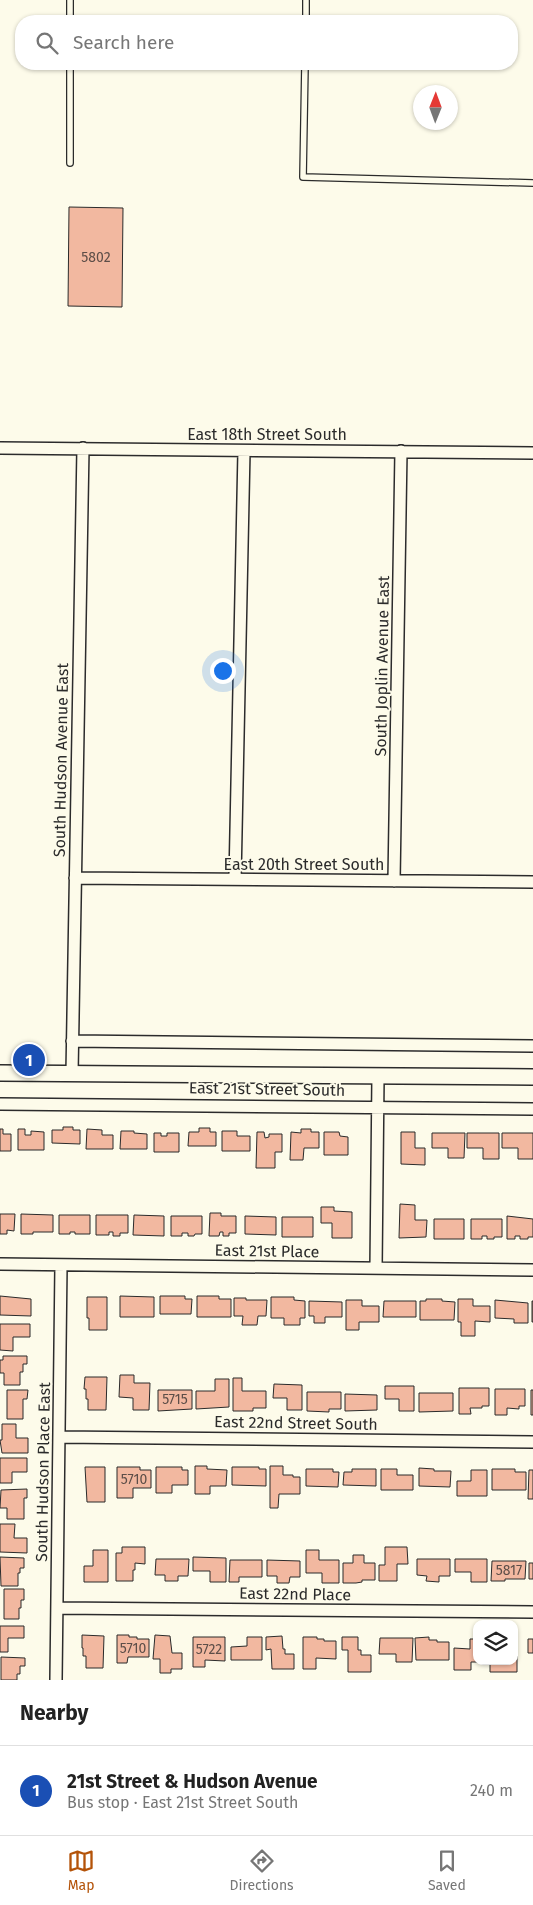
<!DOCTYPE html>
<meta charset="utf-8">
<style>
:root{--surface:#fff;--page:#f2f2f2;--text:#222;--muted:#767676;--line:#e0e0e0;--accent:#b45309}
body{margin:0;font-family:"Fira Sans",sans-serif;background:var(--page);color:var(--text)}
.controls{position:absolute;right:15px;bottom:15px;display:grid;overflow:hidden;border-radius:10px;box-shadow:0 1px 4px #0004}
.controls button{width:45px;height:45px;display:grid;place-items:center;padding:0;border:0;border-bottom:1px solid var(--line);background:var(--surface);color:var(--text);font:25px sans-serif}
.compass{position:absolute;left:413px;top:85px;width:45px;height:45px;border-radius:50%;background:var(--surface);box-shadow:0 1px 4px #0004;rotate:1deg}
.you{position:absolute;left:222px;top:670px;width:18px;height:18px;margin:-12px;border:4px solid #fff;border-radius:50%;background:#1a73e8;box-shadow:0 0 0 8px #1a73e833}
.badge{display:grid;place-items:center;width:32px;height:32px;border-radius:50%;background:var(--accent);color:#fff;font-size:16px;font-weight:700}
.pin{position:absolute;translate:-50% -50%;border:2px solid #fff;box-shadow:0 1px 5px #0006}
.list{margin:0;padding:0;list-style:none}
h2{display:flex;justify-content:space-between;align-items:center;height:65px;margin:0;padding:0 20px;font-size:21px}
h2 small{font-size:16px;font-weight:400;color:var(--muted)}
.list li{display:grid;grid-template-columns:32px 1fr auto;gap:15px;align-items:center;box-sizing:border-box;height:90px;padding:0 20px;border-top:1px solid var(--line)}
.list b{display:block;font-size:19px;white-space:nowrap}
.list p{margin:0;font-size:16px;white-space:nowrap;color:var(--muted)}
.list em{font-size:16px;font-style:normal;color:var(--muted)}
.icon{flex:none;width:28px;height:28px;fill:none;stroke:currentColor;stroke-width:2;stroke-linecap:round;stroke-linejoin:round}
.map{position:relative;flex:none;width:533px;height:1680px;overflow:hidden}
.search{position:absolute;background:var(--surface);box-shadow:0 1px 4px #0004;left:15px;right:15px;top:15px;height:55px;display:flex;align-items:center;gap:12px;box-sizing:border-box;padding:0 18px;border-radius:20px;color:var(--muted);font-size:19px}
.sheet{height:155px;background:var(--surface)}
nav{display:flex;justify-content:space-around;align-items:center;box-sizing:border-box;height:70px;border-top:1px solid var(--line);background:var(--surface);font-size:14px;color:var(--muted)}
nav a{display:grid;justify-items:center;gap:2px}
nav .on{color:var(--accent)}
.map>svg:first-child{display:block}
</style>
<div class="map">
<svg width="533" height="1680" viewBox="0 0 533 1680">
<rect width="100%" height="100%" fill="#fdfbea"/>
<path fill="#f2b8a0" stroke="#2b2b2b" d="M69 207 123 208 122 307 68 306Z
M63 1127H73V1130H80V1144L52 1143V1130H63Z
M199 1128H210V1132H216V1146H188L189 1132H199Z
M0 1129H3V1134H11V1151H0Z
M18 1129H25V1135H31V1131L44 1132V1150H18Z
M87 1129 102 1130V1135H113V1149H86Z
M301 1129H311V1132H319V1148H304L303 1160H290L291 1132 301 1133Z
M121 1131H134V1133L147 1134V1149H120Z
M222 1131H237V1136H250V1151H222Z
M257 1132H264L265 1138 269 1137V1134H282V1152H275V1168H256Z
M324 1132H339L340 1136 348 1137V1155H324Z
M401 1132H415V1148H425V1165L401 1164Z
M154 1133H161V1136H167V1133H179V1152H154Z
M432 1133H465L464 1158H448V1148H432Z
M467 1133H499V1159H483V1148H467Z
M502 1133H533V1159H518V1148H502Z
M400 1204 415 1205V1220H427L426 1237 399 1238Z
M321 1207H334V1211L352 1212V1238H332V1223H321Z
M210 1213H221V1216H236V1233H229V1236H223V1232H220L219 1236H209Z
M0 1214H15L14 1231 7 1230V1234H0Z
M21 1214 53 1215V1232H33V1234H21Z
M59 1215H90V1234H75V1232H70V1234H59Z
M96 1215H128V1233H120V1236H113V1232H109V1235H96Z
M134 1215 164 1216V1236L133 1235Z
M171 1216H202V1234H195L194 1236H188V1233H182V1236H171Z
M245 1216 276 1217V1235L245 1234Z
M507 1216 533 1219V1237H528V1239H520V1236H515V1239H507Z
M282 1217H313V1237H282Z
M434 1219H464V1239H434Z
M471 1219H502V1237H494V1239H487V1236H482V1239H471Z
M0 1296 31 1299V1316L0 1315Z
M120 1296 154 1297V1317H120Z
M160 1296H185V1299H192L191 1314H160Z
M197 1296H219V1299H231V1317H197Z
M87 1297H107V1330H89V1318H87Z
M271 1297H294V1300L305 1301V1318H300V1325H284V1318H271Z
M234 1298H246V1300H267L266 1316H258L257 1325H242L243 1316H234Z
M426 1299H442V1301L455 1302 454 1320H420V1301H426Z
M458 1299H473V1306H490V1322L475 1321V1336H461V1322H458Z
M346 1300H362V1306H379V1322H359V1330H346Z
M495 1300 528 1303V1323H514V1319L495 1318Z
M309 1301 342 1302V1317H325V1323H314V1316H309Z
M384 1301H416V1317H383Z
M532 1301H533V1322H532Z
M0 1324H30V1337H13V1351L0 1350Z
M3 1356H27V1364H23V1372H20V1385H4V1373H0V1360H3Z
M120 1375H134V1383H150L149 1410H133V1398L119 1397Z
M85 1377H107L106 1410H88V1399H86V1389H84Z
M233 1378H242V1391H266V1408H253V1411H233Z
M215 1379H229V1407L196 1409V1391H215Z
M274 1384 302 1385V1410H287V1398H273Z
M385 1386H414V1411H399V1399H385Z
M459 1388H489V1406H482V1408H470L471 1414H459Z
M495 1389H525V1406H519V1409L507 1408V1415H495Z
M7 1390H28L27 1399H23V1419H7Z
M158 1390H192V1409L158 1411Z
M531 1390H533V1415H531Z
M307 1392H341V1409H329V1412L307 1411Z
M419 1393H453V1411L419 1412Z
M345 1394 377 1395V1410L345 1411Z
M2 1424H16V1438H28V1453H2L0 1440H2Z
M0 1458H27V1472H12V1483H0Z
M195 1466H207V1469L227 1470 226 1486H210V1494H195Z
M270 1466H283V1475H293V1477H300V1494H279L278 1508H270Z
M85 1467H105V1502H87Z
M117 1467H140V1470H151V1488H133V1498H117Z
M156 1467H182V1470H188V1485H172V1493H156Z
M232 1467H259V1469H266V1486L232 1485Z
M419 1468 434 1469V1471H451L450 1487 419 1486Z
M306 1469H333V1472H339L338 1487 306 1486Z
M352 1469H376V1486L343 1485 344 1472H352Z
M381 1469H397V1475H413V1490H381Z
M492 1469H515V1472H526V1490H492Z
M471 1470H487V1496H457V1481H471Z
M529 1470H533V1499H528Z
M27 1489V1498H24V1519H7V1508H0L1 1490Z
M0 1524H15L14 1538H27V1553L0 1552Z
M122 1547H145V1564L135 1563V1570H133V1581H116V1553H122Z
M385 1547H407L408 1564H397V1581H379V1565H385Z
M93 1550H108V1582H84V1566H93Z
M306 1550H319V1560H339V1583H322V1573H306Z
M353 1555H364V1563H375V1580H362V1582L356 1583H343V1563H353Z
M0 1557 24 1558V1568H20V1573H18V1586H1Z
M193 1557 226 1558V1582H210V1571H193Z
M156 1559H189L188 1576H178V1581H165V1575H155Z
M417 1559H450V1576H439V1582L426 1581 427 1576 417 1575Z
M455 1559H487V1582H471V1572H455Z
M230 1560H262V1577H239V1582H229Z
M267 1560 300 1561V1577H290L289 1583H277V1576H267Z
M492 1561H526L525 1579H505V1581H491Z
M529 1563H533V1579H529Z
M4 1589H24V1600H21V1608H19V1619H4Z
M0 1626H24V1638H8V1652H0Z
M82 1635 104 1636 103 1668H86V1656H83V1648H82Z
M117 1635H129V1637H137V1639H149V1657H128L127 1663H117Z
M155 1635 170 1636 172 1653H182V1669H171V1673H160V1659H153Z
M282 1636 283 1649H285V1654H294V1669H272L271 1649 266 1650V1637Z
M193 1637H225V1661L205 1660V1667H193Z
M247 1637H262V1660H231V1647L247 1646Z
M303 1637H317V1639H324V1641H336V1659L316 1658V1669H303Z
M342 1637H358V1650H361V1655H371V1672H348V1650H342Z
M429 1637V1640H437V1642H449V1660H416L415 1638Z
M380 1638H413L412 1662H396V1654H379Z
M470 1639H477V1661L485 1662H471V1670H454V1648L470 1649Z
M528 1639H533V1653H528Z
M514 1656H517V1672H490V1661H514Z
M1 1657 25 1658V1666H20V1674H17V1680H1Z"/>
<g fill="none" stroke-linecap="round" stroke-linejoin="round">
<g stroke="#2b2b2b" stroke-width="8">
<path id="lane" d="M70 21V0
M306 21V0
M305 64 303 177 533 183
M70 163V64"/>
</g>
<g stroke="#2b2b2b" stroke-width="14">
<path id="street" d="M0 448 533 453
M75 878 533 882
M235 879 244 451
M394 881 401 451
M72 1041 533 1046
M72 1073 83 448
M0 1104 533 1109
M0 1264 533 1270
M376 1268 378 1076
M59 1437 533 1442
M57 1608 533 1612
M56 1680 61 1265"/>
</g>
<g stroke="#2b2b2b" stroke-width="18">
<path id="secondary" d="M0 1073 533 1077"/>
</g>
<use href="#lane" stroke="#fdfbea" stroke-width="5.5"/>
<use href="#street" stroke="#fdfbea" stroke-width="11"/>
<use href="#secondary" stroke="#fdfbea" stroke-width="15"/>
</g>
<g text-anchor="middle" dominant-baseline="central" stroke-width="4" stroke-linejoin="round" paint-order="stroke">
<g font-size="14" fill="#5d4e48">
<text x="96" y="257">5802</text>
<text x="175" y="1399">5715</text>
<text x="134" y="1479">5710</text>
<text x="509" y="1570">5817</text>
<text x="133" y="1648">5710</text>
<text x="209" y="1649">5722</text>
</g>
<g font-size="16" fill="#2b2b2b" stroke="#fdfbea">
<text x="267" y="434">East 18th Street South</text>
<text transform="translate(382 666) rotate(-89)">South Joplin Avenue East</text>
<text transform="translate(61 760) rotate(-89)">South Hudson Avenue East</text>
<text x="304" y="864">East 20th Street South</text>
<text transform="translate(267 1089) rotate(1)">East 21st Street South</text>
<text transform="translate(267 1251) rotate(1)">East 21st Place</text>
<text transform="translate(296 1423) rotate(1)">East 22nd Street South</text>
<text transform="translate(43 1472) rotate(-89)">South Hudson Place East</text>
<text transform="translate(295 1594) rotate(1)">East 22nd Place</text>
</g>
</g>
</svg>
<div class="controls">
<button><svg class="icon" aria-label="layers" viewBox="0 0 24 24"><path d="M12 4l9 5-9 5-9-5zM3 14l9 5 9-5"/></svg></button>
</div>
<svg class="compass" viewBox="-18 -18 36 36"><path d="M0-13l5 13h-10z" fill="#e53935"/><path d="M0 13l5-13h-10z" fill="#767676"/></svg>
<div class="you"></div>
<div class="pin badge" style="left:29px;top:1060px;background:#1a4fb4">1</div>
<div class="search"><svg class="icon" aria-label="search" viewBox="0 0 24 24"><circle cx="10" cy="10" r="6"/><path d="M15 15l6 6"/></svg>Search here</div>
</div>
<section class="sheet">
<h2>Nearby<small></small></h2>
<ul class="list">
<li><span class="badge" style="background:#1a4fb4">1</span><div><b>21st Street &amp; Hudson Avenue</b><p>Bus stop · East 21st Street South</p></div><em>240 m</em></li>
</ul>
</section>
<nav>
<a class="on"><svg class="icon" aria-label="map" viewBox="0 0 24 24"><path d="M3 6l6-2 6 2 6-2v14l-6 2-6-2-6 2zM9 4v14M15 6v14"/></svg>Map</a>
<a><svg class="icon" aria-label="directions" viewBox="0 0 24 24"><path d="M12 3l9 9-9 9-9-9zM9 14v-3h6M13 9l2 2-2 2"/></svg>Directions</a>
<a><svg class="icon" aria-label="saved" viewBox="0 0 24 24"><path d="M7 4h10v16l-5-4-5 4z"/></svg>Saved</a>
</nav>
